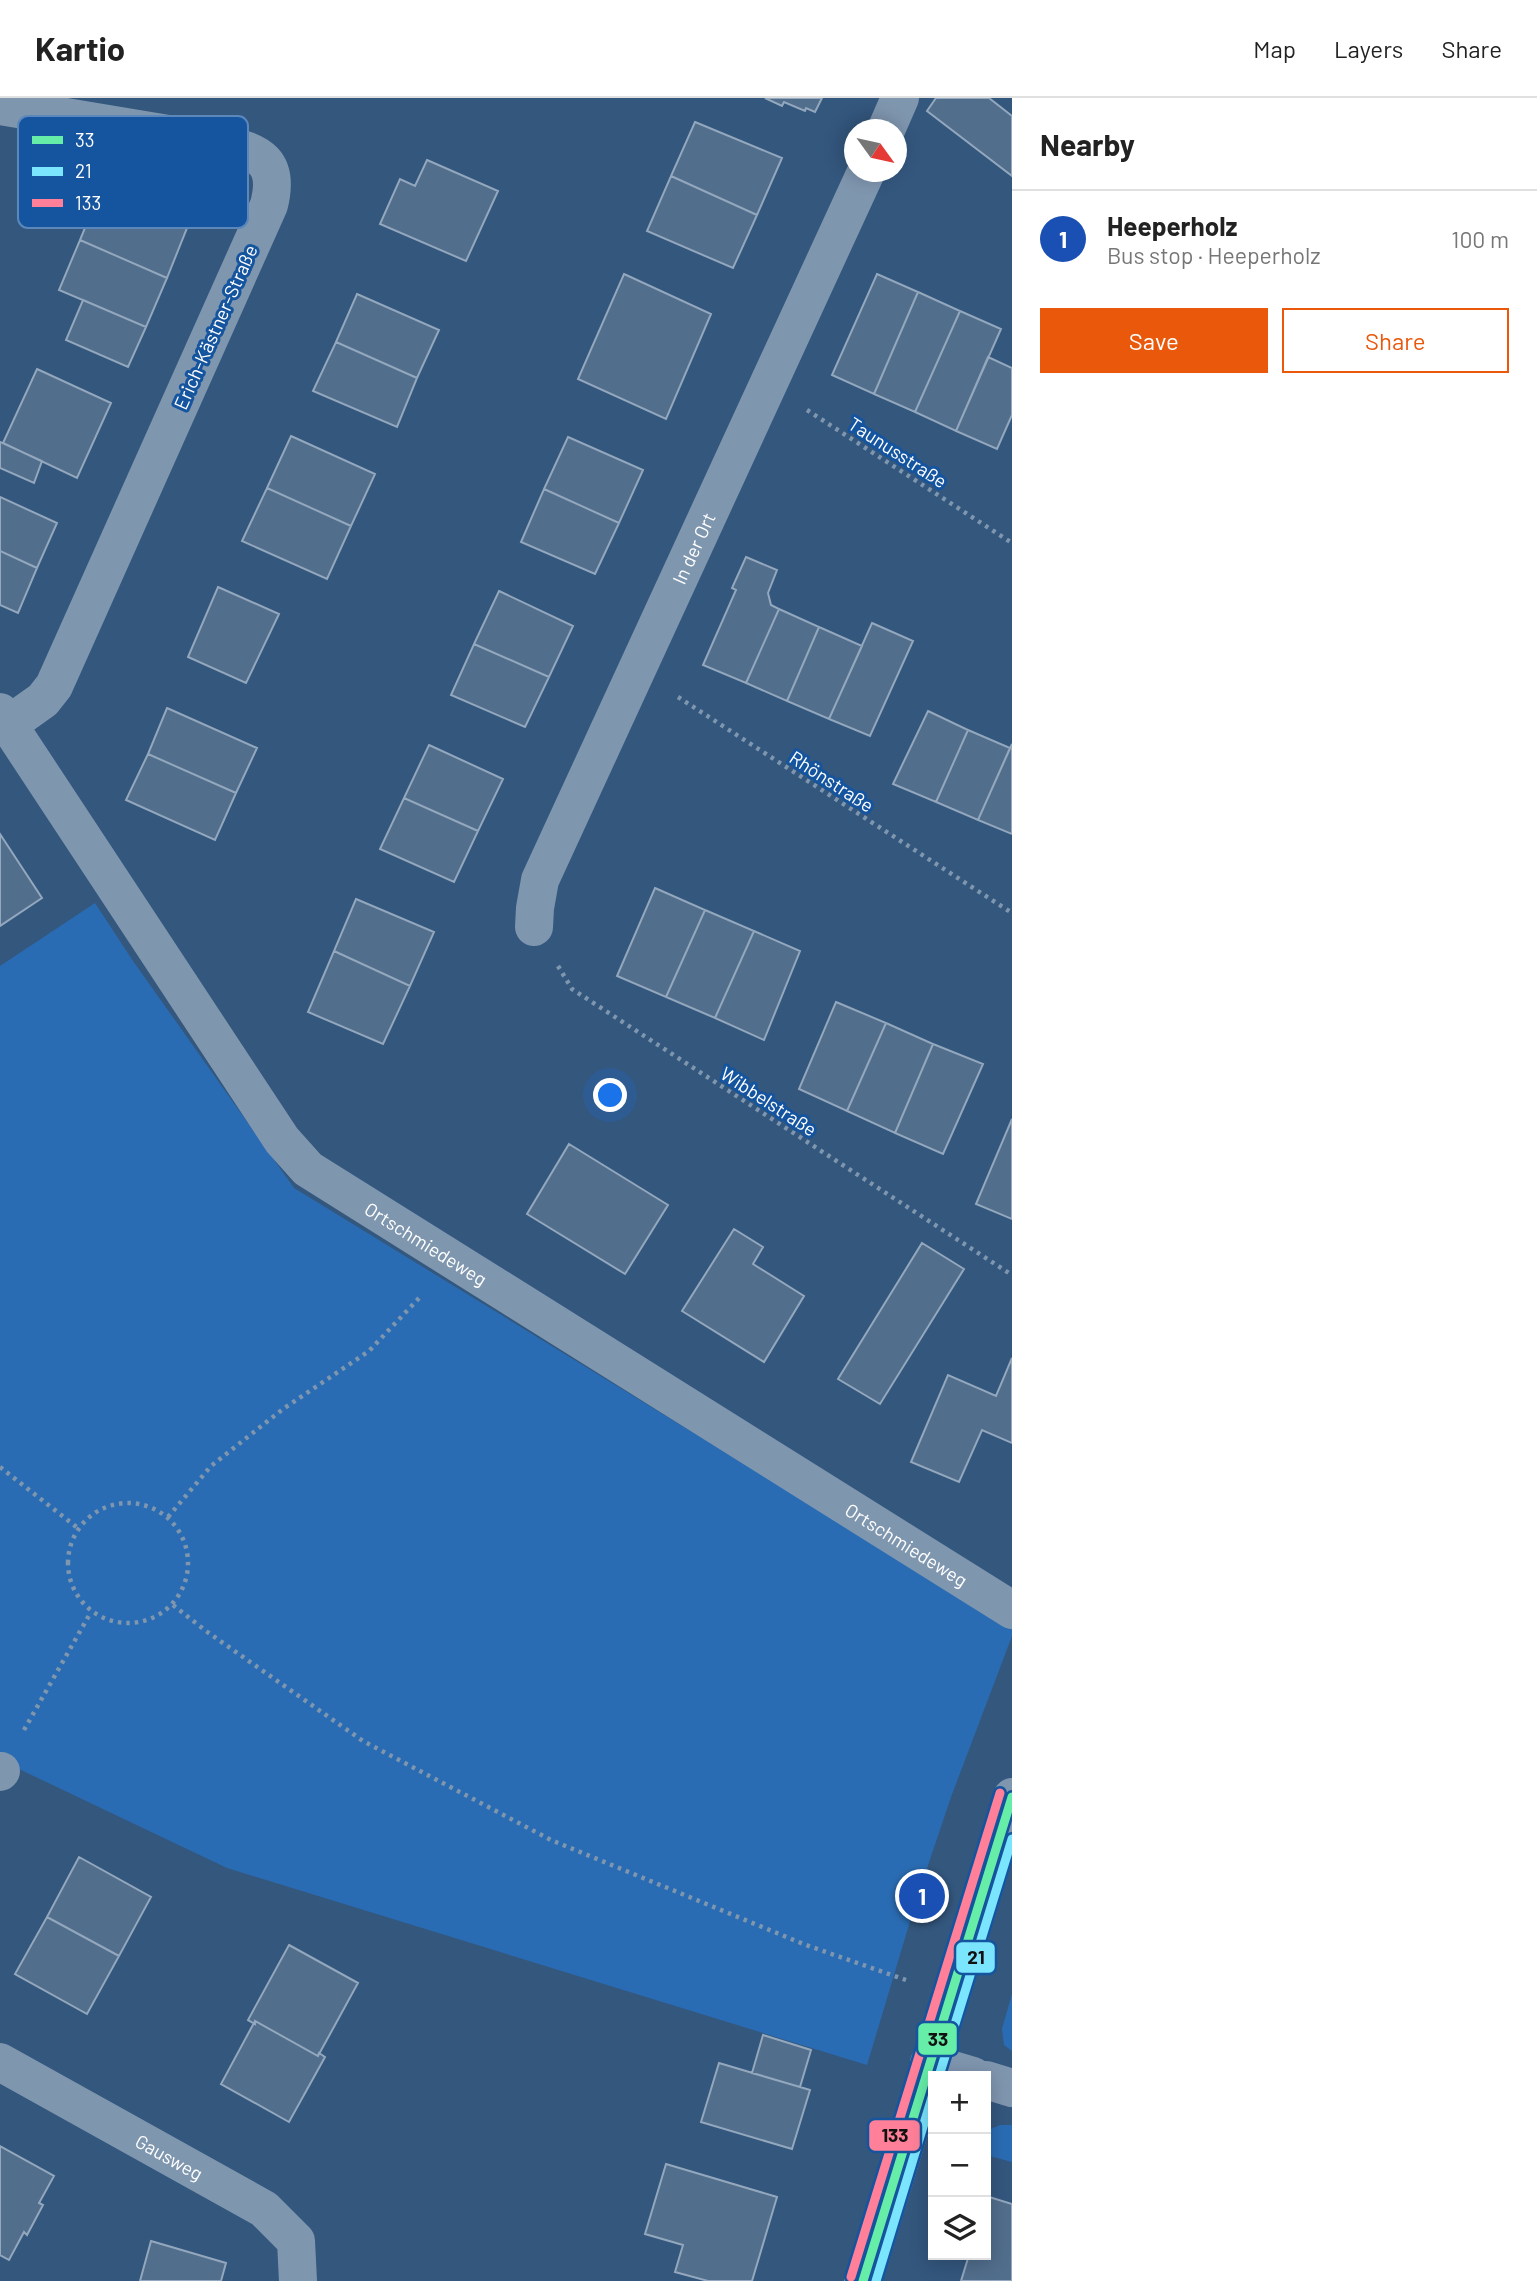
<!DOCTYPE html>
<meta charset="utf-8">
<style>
:root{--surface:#fff;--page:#f2f2f2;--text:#222;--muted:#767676;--line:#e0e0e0;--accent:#ea580c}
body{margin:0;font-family:Barlow,sans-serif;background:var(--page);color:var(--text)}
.controls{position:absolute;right:21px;bottom:21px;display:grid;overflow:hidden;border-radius:0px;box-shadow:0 4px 18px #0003}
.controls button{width:63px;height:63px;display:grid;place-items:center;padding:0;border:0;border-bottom:2px solid var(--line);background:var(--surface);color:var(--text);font:35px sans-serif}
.compass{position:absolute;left:844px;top:21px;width:63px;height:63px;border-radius:50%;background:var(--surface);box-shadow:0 4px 18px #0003;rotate:123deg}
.you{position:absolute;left:611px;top:998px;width:24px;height:24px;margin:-18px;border:5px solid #fff;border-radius:50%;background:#1a73e8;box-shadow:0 0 0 10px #1a73e833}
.badge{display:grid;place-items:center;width:46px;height:46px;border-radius:50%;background:var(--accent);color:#fff;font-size:23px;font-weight:700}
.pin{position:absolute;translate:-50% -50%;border:4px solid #fff;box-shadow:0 2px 7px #0006}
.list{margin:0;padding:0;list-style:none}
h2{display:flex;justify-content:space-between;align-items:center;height:91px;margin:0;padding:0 28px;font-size:30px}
h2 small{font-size:23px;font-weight:400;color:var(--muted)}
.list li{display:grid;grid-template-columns:46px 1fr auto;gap:21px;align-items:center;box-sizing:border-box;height:98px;padding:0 28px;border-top:2px solid var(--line)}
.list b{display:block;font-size:26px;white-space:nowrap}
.list p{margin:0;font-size:23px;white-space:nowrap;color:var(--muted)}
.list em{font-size:23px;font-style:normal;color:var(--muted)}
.actions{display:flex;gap:14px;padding:21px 28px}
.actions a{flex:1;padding:16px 0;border:2px solid var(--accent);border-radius:0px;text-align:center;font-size:24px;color:var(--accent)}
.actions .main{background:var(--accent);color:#fff}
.icon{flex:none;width:38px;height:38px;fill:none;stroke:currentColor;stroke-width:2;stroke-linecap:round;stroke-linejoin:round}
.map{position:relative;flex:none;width:1012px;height:2183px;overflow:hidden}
header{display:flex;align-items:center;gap:42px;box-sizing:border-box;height:98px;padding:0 35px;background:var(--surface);border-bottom:2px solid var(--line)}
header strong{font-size:33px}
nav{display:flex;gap:38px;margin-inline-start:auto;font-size:24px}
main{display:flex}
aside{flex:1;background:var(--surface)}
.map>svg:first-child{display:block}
</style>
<header>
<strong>Kartio</strong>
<nav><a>Map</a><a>Layers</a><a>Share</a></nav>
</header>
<main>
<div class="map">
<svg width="1012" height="2183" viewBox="0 0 1012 2183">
<rect width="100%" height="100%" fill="#34577e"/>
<path fill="#2a6cb3" d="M95 805 133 863 294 1090 1012 1530V1538L951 1699 917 1800 867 1967 227 1770 0 1662V868Z
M1012 1896V1953L1004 1947 1002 1931Z
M1000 2027H1012V2064L986 2057V2033Z"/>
<path fill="#516e8c" stroke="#93a7bd" stroke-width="2" d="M765 0H822L815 14 806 10 805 13 784 4 782 8Z
M936 0H989L1012 18V78L927 13Z
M695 24 782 60 757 117 671 78Z
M427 62 498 93 466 163 380 126 400 81 415 88Z
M671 78 757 117 733 170 647 133Z
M100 93 187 130 167 180 80 142Z
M80 142 167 180 146 229 59 192Z
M624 176 711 216 666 321 578 281Z
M877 176 918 194 874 296 832 277Z
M918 194 960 213 915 314 874 296Z
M357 196 439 232 417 280 336 244Z
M83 202 146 229 128 269 66 242Z
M960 213 1001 231 956 333 915 314Z
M336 244 417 280 397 329 313 293Z
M988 259 1012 270V317L997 351 956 333Z
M37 271 111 305 77 380 3 345Z
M291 338 375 376 351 428 267 390Z
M568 339 643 372 619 425 544 391Z
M0 344 42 363 34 385 0 370Z
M267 390 351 428 327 481 242 443Z
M544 391 619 425 595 476 521 444Z
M0 399 57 425 37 470 0 453Z
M0 453 37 470 18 515 0 507Z
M746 459 777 472 768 495 771 507 779 511 746 585 703 567 736 492 732 490Z
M218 489 279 516 246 585 188 559Z
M499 493 573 528 549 579 474 546Z
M779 511 819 529 787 603 746 585Z
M872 525 913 543 870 638 829 621Z
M819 529 862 548 829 621 787 603Z
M474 546 549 579 525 629 451 597Z
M167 610 257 650 236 695 148 656Z
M928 613 968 632 936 704 893 686Z
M968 632 1010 650 978 722 936 704Z
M1012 646V736L978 722Z
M429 647 503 681 478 733 404 700Z
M148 656 236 695 215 742 126 702Z
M404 700 478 733 454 784 380 751Z
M0 736 42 800 0 828Z
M655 790 705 812 666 899 617 878Z
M356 801 434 834 410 888 334 853Z
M705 812 754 833 715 920 666 899Z
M754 833 800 853 764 942 715 920Z
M334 853 410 888 383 946 308 914Z
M836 904 886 925 847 1013 799 991Z
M886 925 933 946 895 1035 847 1013Z
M933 946 983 966 943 1056 895 1035Z
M1012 1021V1121L976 1106Z
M569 1046 668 1107 625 1176 527 1116Z
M734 1131 763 1149 753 1166 804 1198 764 1264 682 1213Z
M922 1145 964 1171 880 1306 838 1281Z
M1012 1260V1345L982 1332 959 1384 911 1364 948 1277 996 1298Z
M79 1759 151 1799 119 1858 47 1819Z
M47 1819 119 1858 87 1916 15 1876Z
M289 1847 358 1885 318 1958 255 1923V1926L248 1922Z
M255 1923 318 1958 319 1955 325 1959 289 2024 221 1986Z
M763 1937 811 1952 800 1989 752 1975Z
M719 1965 810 1992 792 2051 701 2024Z
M0 2048 54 2078 39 2105 43 2107 27 2137 24 2134 9 2162 0 2157Z
M666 2066 777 2099 752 2183H708L675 2174 683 2147 645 2136Z
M986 2098 1012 2106V2183H961L969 2157H986Z
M151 2143 226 2165 221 2183H140Z"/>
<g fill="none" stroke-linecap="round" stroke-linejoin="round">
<path stroke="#7f96af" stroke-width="4.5" stroke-dasharray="3.5 5" stroke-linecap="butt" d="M807 312 1012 445
M678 599 1012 815
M558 868 572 891 1012 1177
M0 1369 79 1431
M68 1465a60 60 0 1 1 120 0a60 60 0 1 1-120 0Z
M168 1419 211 1368 283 1311 369 1253 421 1198
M173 1507 206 1533 363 1643 551 1742 806 1847 906 1882
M24 1632 91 1514"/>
<g stroke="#7f96af" stroke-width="38">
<path d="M0 8 222 45C260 55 280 63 269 107L54 588 43 602 8 627"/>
<path d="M886 32 900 0"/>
<path id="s1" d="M0 614 282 1042 308 1071 1012 1512"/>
<path id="s2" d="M534 829 535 810 540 782 866 74"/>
<path d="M0 1674 1 1673"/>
<path id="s3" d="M0 1964 264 2111 296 2143 298 2183"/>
<path d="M929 1965 973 1978"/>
<path d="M986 1982 1012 1990"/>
<path d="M863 2183 1012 1699"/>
</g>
<g stroke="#15549e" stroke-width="14">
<path id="bus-1" d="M863 2183 1012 1699"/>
</g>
<g stroke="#15549e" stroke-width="14">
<path id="bus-2" d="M939 1978 1012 1741
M876 2183 933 1996"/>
</g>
<g stroke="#15549e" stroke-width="14">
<path id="bus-3" d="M851 2179 1000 1695"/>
</g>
<use href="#bus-1" stroke="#66eda8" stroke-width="9"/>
<use href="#bus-2" stroke="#7ae5fd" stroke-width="9"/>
<use href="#bus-3" stroke="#ff8098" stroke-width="9"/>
</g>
<g text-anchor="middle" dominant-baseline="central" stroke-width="6" stroke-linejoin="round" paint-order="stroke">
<g font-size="19" fill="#fff" stroke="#15549e">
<text transform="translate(215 229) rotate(-66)">Erich-Kästner-Straße</text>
<text transform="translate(898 354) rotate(33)">Taunusstraße</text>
<text stroke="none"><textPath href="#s2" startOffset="413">In der Ort</textPath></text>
<text transform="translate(832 683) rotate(33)">Rhönstraße</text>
<text transform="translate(769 1003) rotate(33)">Wibbelstraße</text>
<text stroke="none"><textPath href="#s1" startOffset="691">Ortschmiedeweg</textPath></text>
<text stroke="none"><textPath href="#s1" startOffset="1258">Ortschmiedeweg</textPath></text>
<text stroke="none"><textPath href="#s3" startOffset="194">Gausweg</textPath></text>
</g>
</g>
<rect x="18" y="18" width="230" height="112" rx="10" fill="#15549e" stroke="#5b87bb" stroke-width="2"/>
<rect x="32" y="38" width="31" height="8" fill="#66eda8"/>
<rect x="32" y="69" width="31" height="9" fill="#7ae5fd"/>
<rect x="32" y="101" width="31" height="8" fill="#ff8098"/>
<g font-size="19" fill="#fff">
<text x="75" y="49">33</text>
<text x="75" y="80">21</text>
<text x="75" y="112">133</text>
</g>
<g stroke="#15549e" stroke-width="2.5">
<rect x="955" y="1843" width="41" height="33" rx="7" fill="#7ae5fd"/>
<rect x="917" y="1924" width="41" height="34" rx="7" fill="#66eda8"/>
<rect x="868" y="2021" width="53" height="33" rx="7" fill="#ff8098"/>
</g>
<g font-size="19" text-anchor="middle" font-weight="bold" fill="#111">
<text x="976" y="1866">21</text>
<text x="938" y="1948">33</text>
<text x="895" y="2044">133</text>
</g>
</svg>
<div class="controls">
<button>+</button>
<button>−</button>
<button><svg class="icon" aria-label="layers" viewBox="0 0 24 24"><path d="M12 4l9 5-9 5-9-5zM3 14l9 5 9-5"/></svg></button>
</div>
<svg class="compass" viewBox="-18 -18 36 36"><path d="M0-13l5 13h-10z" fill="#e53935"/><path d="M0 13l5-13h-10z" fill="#767676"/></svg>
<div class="you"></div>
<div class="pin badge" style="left:922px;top:1798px;background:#1a4fb4">1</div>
</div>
<aside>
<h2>Nearby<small></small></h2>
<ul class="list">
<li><span class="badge" style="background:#1a4fb4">1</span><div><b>Heeperholz</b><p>Bus stop · Heeperholz</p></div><em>100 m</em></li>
</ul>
<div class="actions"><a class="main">Save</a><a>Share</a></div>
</aside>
</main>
